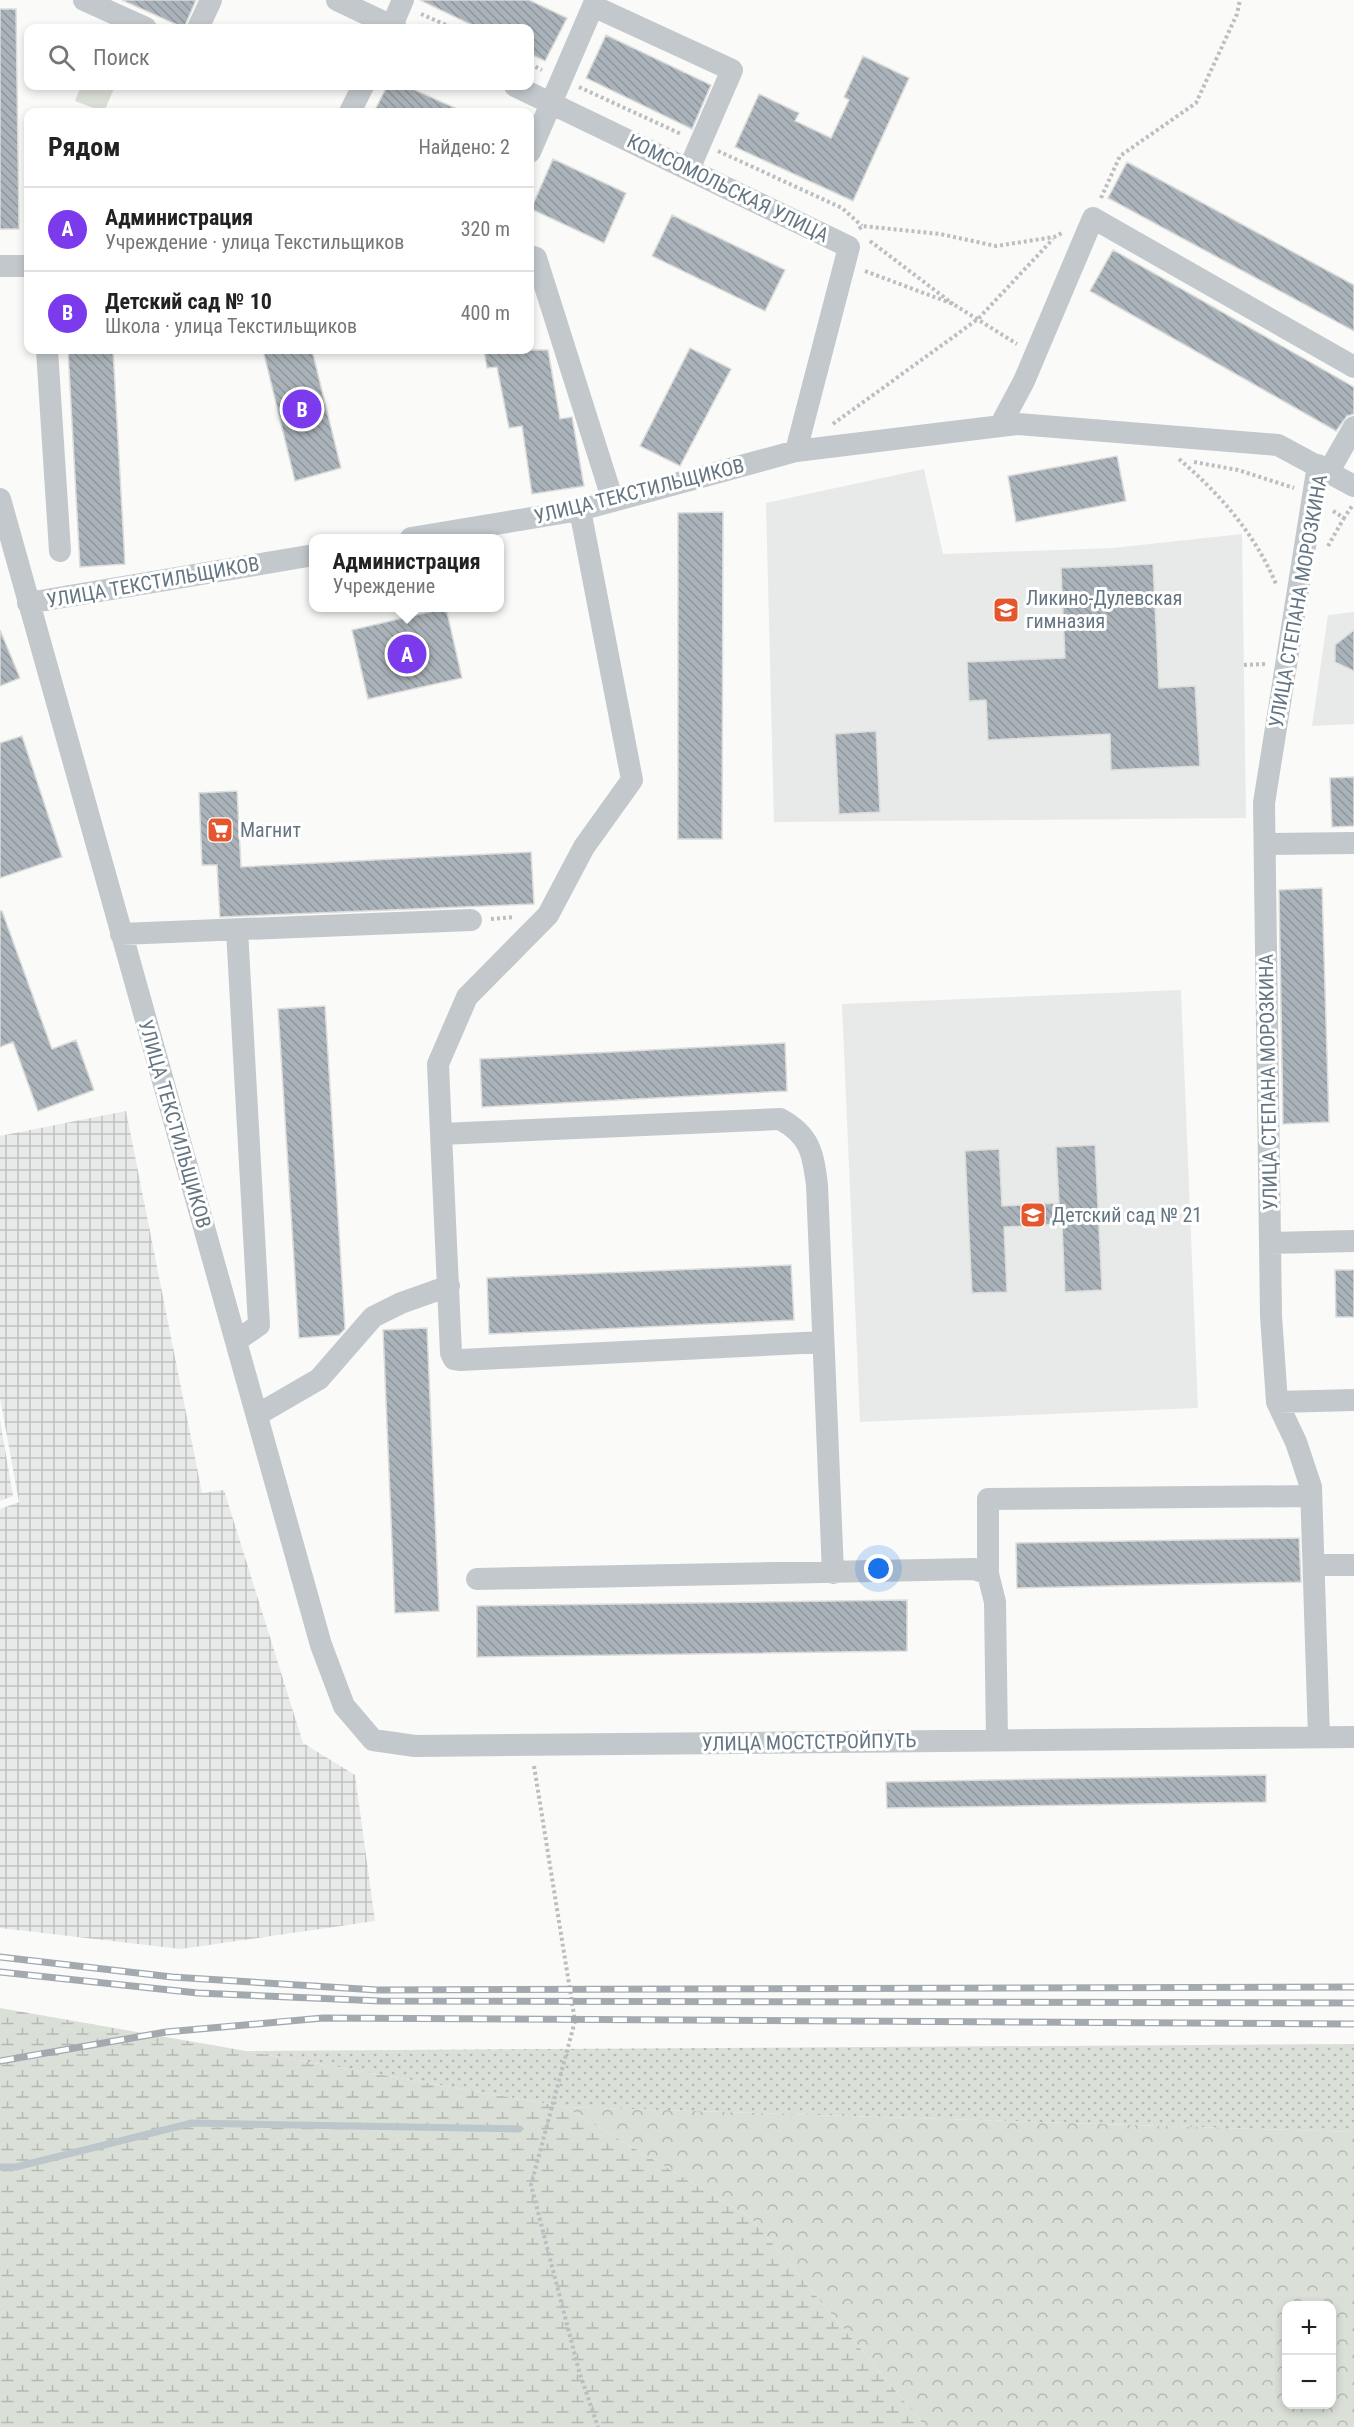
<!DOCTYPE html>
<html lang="ru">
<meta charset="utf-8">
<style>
:root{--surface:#fff;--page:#f6f6f6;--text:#222;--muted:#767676;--line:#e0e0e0;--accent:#7c3aed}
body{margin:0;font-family:"Roboto Condensed",sans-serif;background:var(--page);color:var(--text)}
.controls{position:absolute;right:18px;bottom:18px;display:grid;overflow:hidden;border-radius:12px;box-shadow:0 3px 9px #0003}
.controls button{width:54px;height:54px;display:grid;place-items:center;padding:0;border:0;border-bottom:2px solid var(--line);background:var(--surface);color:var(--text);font:30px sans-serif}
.you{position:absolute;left:879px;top:1569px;width:21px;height:21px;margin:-15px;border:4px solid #fff;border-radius:50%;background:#1a73e8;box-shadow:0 0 0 9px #1a73e833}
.badge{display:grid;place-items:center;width:39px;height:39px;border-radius:50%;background:var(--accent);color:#fff;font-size:20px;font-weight:700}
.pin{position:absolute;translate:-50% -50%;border:3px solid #fff;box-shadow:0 2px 6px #0006}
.popup{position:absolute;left:309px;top:534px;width:195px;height:78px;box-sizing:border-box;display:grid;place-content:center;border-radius:12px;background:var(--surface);filter:drop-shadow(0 2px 4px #0005);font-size:20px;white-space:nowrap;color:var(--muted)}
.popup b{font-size:22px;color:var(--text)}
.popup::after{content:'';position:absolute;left:50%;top:100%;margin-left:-12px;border:12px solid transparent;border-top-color:var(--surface)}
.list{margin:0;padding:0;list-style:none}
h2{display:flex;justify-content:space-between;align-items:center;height:78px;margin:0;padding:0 24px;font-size:26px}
h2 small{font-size:20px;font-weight:400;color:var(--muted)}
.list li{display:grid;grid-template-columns:39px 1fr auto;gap:18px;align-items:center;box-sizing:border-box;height:84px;padding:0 24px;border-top:2px solid var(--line)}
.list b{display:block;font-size:22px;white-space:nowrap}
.list p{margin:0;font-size:20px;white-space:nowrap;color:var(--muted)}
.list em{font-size:20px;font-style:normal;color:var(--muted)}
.icon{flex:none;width:33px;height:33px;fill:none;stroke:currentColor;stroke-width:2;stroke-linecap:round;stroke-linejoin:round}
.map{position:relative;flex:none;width:1354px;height:2427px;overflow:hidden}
.search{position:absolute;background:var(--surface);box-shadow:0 3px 9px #0003;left:24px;top:24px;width:510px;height:66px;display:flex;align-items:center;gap:15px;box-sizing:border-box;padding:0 21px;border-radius:12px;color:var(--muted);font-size:22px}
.panel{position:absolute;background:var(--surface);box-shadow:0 3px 9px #0003;left:24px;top:108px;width:510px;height:246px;border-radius:12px}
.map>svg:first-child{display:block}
</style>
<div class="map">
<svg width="1354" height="2427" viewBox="0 0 1354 2427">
<defs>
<pattern id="industrial-grid" width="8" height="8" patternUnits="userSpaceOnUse" patternTransform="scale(1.5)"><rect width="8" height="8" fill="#e8e9e9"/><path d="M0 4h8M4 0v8" fill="none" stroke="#c0c1c2"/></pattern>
<pattern id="grass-dots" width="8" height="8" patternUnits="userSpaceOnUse" patternTransform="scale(1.5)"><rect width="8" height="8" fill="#dadfd7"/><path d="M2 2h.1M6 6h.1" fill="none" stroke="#b4b9b4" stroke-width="1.8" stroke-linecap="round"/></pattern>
<pattern id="forest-crowns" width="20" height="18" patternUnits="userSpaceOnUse" patternTransform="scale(1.5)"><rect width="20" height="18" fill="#dadfd7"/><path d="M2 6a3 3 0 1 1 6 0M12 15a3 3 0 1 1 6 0" fill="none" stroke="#b4b9b4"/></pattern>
<pattern id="wetland-marsh" width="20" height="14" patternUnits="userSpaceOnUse" patternTransform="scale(1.5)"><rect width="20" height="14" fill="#dadfd7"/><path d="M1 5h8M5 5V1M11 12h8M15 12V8" fill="none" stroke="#b4b9b4"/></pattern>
<pattern id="building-back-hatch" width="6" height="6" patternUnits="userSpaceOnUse" patternTransform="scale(1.5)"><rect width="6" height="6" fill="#aab3b9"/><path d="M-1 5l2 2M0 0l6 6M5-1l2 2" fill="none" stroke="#8e969c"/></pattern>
</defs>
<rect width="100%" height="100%" fill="#fafaf8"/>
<path fill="#e8e9e9" d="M924 469 943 554 1113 548 1242 534 1246 818 774 822 766 503Z
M1354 612V724L1312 726 1328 615Z
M1181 990 1198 1408 860 1422 842 1004Z"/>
<path fill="url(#industrial-grid)" d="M126 1111 202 1493 224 1490 303 1743 355 1775 375 1921 181 1949 0 1928V1509L19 1502 0 1398V1136Z
M0 1420 13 1496 0 1501Z"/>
<path fill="url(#grass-dots)" d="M1354 2044V2132L565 2107 246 2051Z"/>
<path fill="url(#forest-crowns)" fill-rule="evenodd" d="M565 2107 1354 2132V2427H922L920 2420 751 2218ZM1286 2306H1332V2404H1286Z"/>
<path fill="url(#wetland-marsh)" d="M0 2008 565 2107 751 2218 920 2420 922 2427H0Z"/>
<path fill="#dadfd7" d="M81 86H115L104 112 75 101Z"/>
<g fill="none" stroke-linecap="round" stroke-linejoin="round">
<path stroke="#bbc7cb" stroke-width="7" d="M0 2167H16L192 2123 519 2129"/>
</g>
<path fill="url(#building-back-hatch)" stroke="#dcdcda" stroke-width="1.5" d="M122 0H196L184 28Z
M420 0H529L567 18 545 61 530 54V28H478Z
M0 9H16L19 229H0Z
M606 35 711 85 692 129 586 78Z
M863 56 909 78 853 201 735 147 759 94 799 113 795 121 831 138 849 100 844 97Z
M387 86H406L464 112H374Z
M553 159 626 193 604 243 531 209Z
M1127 162 1354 285V331L1108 198Z
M672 215 785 270 765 311 652 256Z
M1113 250 1354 387V414L1347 416 1336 431 1090 291Z
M690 348 731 369 680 466 640 446Z
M68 350H113L125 564 80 567Z
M263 350H312L341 468 295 481Z
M484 350H548L560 419 572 417 584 486 532 494 522 426 509 428 497 367 487 368Z
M1117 456 1126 501 1016 522 1008 476Z
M723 512 722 839H678V513Z
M1153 564 1159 688 1195 686 1200 766 1111 770 1110 734 988 740 986 700 969 701 967 662 1065 658 1061 568Z
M446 608 462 678 368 699 352 630Z
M0 630 20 678 0 686Z
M1354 630V671L1335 662V645Z
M876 731 880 812 839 814 835 734Z
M22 736 62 857 0 878V743Z
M1354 777V826L1332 827 1330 778Z
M237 791 241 867 531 852 534 904 220 917 217 865H202L199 793Z
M1322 888 1329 1122 1283 1124 1279 890Z
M0 911H2L52 1049 76 1040 94 1090 38 1111 13 1042 0 1047Z
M325 1006 345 1329 339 1335 299 1338 278 1009Z
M785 1043 787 1091 482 1107 480 1059Z
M1095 1145 1102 1290 1065 1292 1062 1224 1004 1227 1007 1292 972 1293 965 1151 999 1149 1002 1206 1059 1203 1056 1147Z
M791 1265 794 1320 489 1334 487 1278Z
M1335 1270H1354V1317H1336Z
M427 1328 439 1611 395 1613 383 1330Z
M1299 1538 1301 1582 1017 1588 1016 1543Z
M907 1600V1651L477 1657V1606Z
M1266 1775V1802L887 1808 886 1782Z"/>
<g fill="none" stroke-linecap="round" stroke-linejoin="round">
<path stroke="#bbbfc2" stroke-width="4" stroke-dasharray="3 3" stroke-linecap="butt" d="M421 14 453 28
M530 64 542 70
M579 87 681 134
M718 151 842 208 862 226
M1101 198 1120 156 1196 103 1237 14 1240 0
M859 229 862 226 940 234 996 246 1054 237 1062 233
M870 241 953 304
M865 271 953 304 1017 344
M833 424 978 319 1053 239
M1179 459C1220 494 1255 534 1276 584
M1194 462 1238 470 1294 488
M1333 511 1344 518 1352 506
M1328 546 1344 518
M1244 665 1265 664
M491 919 514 917
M534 1766 575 2021 531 2185 579 2371 598 2427"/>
<path stroke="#c3c8cc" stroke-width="22" d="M84 0 146 28
M337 0 396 28
M198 28 211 0
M391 28 403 0
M515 86 849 247 796 451
M350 112 363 86
M530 152 593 6 732 70 689 169
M530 256 536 258 613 501
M0 266H28
M47 350 60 551
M1000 426 1024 381 1093 218 1354 367
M1318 465 1264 803 1271 1316 1277 1402 1296 1442 1311 1487 1319 1737
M1329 471 1354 427
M0 499 321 1645 344 1706 373 1740 415 1746 1354 1737
M411 538 580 510 796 451 1018 424 1278 445 1354 486
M28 603 314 555
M1265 844 1354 843
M121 934 471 920
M441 1134 438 1064 467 997 548 915 584 847 632 780 580 510
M1270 1243 1354 1241
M236 1341 259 1325 237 930
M823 1342 461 1360 454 1359 451 1353 441 1134 780 1119C810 1135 813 1153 817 1185L833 1573
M1277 1402 1354 1400
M257 1415 319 1379 373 1317 401 1303 449 1286
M1314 1565H1354
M988 1574V1499L1311 1496
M477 1579 974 1569 988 1574 995 1602 997 1740"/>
<g stroke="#a2aab0" stroke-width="7">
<path id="rail" d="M0 1957 172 1977 377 1990 1354 1987
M0 1972 198 1993 381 2001 1354 2003
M0 2061 166 2032 323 2018 1354 2024"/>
</g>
<use href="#rail" stroke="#fff" stroke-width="4.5" stroke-dasharray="14" stroke-linecap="butt"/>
</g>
<defs>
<g id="school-square" transform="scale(1.35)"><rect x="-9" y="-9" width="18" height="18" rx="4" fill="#e4572e" stroke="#fff"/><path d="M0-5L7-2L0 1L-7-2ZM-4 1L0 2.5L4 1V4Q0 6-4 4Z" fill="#fff"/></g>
<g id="supermarket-square" transform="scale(1.35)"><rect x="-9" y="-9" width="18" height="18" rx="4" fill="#e4572e" stroke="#fff"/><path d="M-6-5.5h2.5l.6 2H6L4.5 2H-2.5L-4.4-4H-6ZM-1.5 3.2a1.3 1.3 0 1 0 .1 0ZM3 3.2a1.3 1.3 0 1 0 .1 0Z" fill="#fff"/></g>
</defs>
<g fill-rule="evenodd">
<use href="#school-square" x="1006" y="610"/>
<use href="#supermarket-square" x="220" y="830"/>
<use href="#school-square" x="1033" y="1215"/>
</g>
<g text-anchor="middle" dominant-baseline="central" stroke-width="6" stroke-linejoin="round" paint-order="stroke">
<g font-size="20" fill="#657683" stroke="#fff">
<text transform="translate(728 188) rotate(26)">КОМСОМОЛЬСКАЯ УЛИЦА</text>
<text transform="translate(639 491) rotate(-14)">УЛИЦА ТЕКСТИЛЬЩИКОВ</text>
<text transform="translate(153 582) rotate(-10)">УЛИЦА ТЕКСТИЛЬЩИКОВ</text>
<text transform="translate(1298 601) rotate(-80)">УЛИЦА СТЕПАНА МОРОЗКИНА</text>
<text transform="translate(1268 1082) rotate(-91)">УЛИЦА СТЕПАНА МОРОЗКИНА</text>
<text transform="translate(175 1124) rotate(74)">УЛИЦА ТЕКСТИЛЬЩИКОВ</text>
<text transform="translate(809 1742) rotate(-1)">УЛИЦА МОСТСТРОЙПУТЬ</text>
</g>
<g font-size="20" fill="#657683" stroke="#fff" text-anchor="start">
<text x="1026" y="598">Ликино-Дулевская<tspan x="1026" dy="23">гимназия</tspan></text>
<text x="240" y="830">Магнит</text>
<text x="1052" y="1215">Детский сад № 21</text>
</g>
</g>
</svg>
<div class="controls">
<button>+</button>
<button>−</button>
</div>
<div class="you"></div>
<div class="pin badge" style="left:407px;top:654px">A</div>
<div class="popup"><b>Администрация</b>Учреждение</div>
<div class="pin badge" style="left:302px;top:409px">B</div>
<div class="search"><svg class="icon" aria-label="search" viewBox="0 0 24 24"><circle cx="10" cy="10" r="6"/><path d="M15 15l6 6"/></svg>Поиск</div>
<section class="panel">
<h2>Рядом<small>Найдено: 2</small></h2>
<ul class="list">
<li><span class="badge">A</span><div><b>Администрация</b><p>Учреждение · улица Текстильщиков</p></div><em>320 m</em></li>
<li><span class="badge">B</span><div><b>Детский сад № 10</b><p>Школа · улица Текстильщиков</p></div><em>400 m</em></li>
</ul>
</section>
</div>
